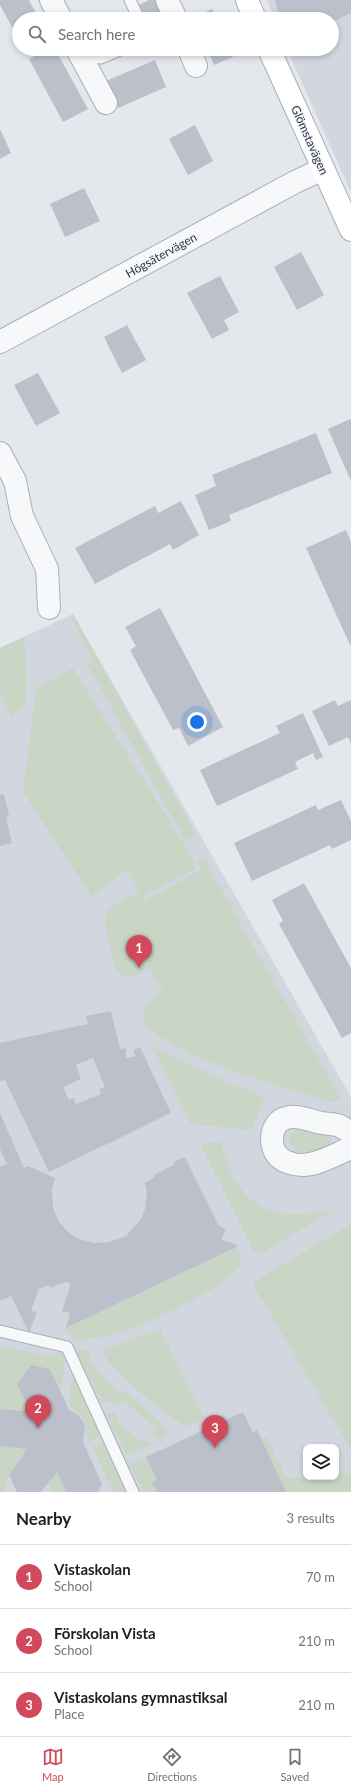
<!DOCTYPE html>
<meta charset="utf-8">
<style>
:root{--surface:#fff;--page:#f6f6f6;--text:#202124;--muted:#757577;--line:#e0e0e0;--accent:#d1495b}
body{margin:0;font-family:Lato,sans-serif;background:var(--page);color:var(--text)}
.controls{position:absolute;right:12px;bottom:12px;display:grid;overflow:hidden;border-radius:8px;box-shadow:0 2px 6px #0003}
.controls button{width:36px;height:36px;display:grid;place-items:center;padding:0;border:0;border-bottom:1px solid var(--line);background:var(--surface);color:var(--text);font:20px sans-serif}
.you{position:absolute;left:197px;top:722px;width:14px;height:14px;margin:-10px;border:3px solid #fff;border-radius:50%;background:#1a73e8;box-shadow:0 0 0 6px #1a73e833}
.badge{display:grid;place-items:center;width:26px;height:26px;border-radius:50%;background:var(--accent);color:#fff;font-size:13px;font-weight:700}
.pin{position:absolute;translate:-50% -33px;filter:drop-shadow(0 1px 2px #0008)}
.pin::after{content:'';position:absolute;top:21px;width:14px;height:12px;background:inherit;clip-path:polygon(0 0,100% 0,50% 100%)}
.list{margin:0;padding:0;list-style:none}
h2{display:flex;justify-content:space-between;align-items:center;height:52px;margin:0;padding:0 16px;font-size:17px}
h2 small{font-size:13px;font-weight:400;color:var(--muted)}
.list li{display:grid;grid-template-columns:26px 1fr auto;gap:12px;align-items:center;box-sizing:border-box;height:64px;padding:0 16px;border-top:1px solid var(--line)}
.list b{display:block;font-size:15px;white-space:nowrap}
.list p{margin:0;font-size:13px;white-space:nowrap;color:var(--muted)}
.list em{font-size:13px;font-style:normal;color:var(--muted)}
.icon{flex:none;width:22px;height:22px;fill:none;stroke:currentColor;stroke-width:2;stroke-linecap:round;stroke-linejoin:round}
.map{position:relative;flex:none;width:351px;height:1492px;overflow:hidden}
.search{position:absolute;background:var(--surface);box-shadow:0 2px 6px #0003;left:12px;right:12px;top:12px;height:44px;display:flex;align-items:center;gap:10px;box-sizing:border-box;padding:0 14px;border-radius:22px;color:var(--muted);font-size:15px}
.sheet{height:244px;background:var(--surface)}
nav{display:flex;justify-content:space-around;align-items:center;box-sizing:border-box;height:56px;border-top:1px solid var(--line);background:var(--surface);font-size:11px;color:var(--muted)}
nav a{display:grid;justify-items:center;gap:2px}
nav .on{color:var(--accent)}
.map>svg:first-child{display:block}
</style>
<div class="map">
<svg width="351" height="1492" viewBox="0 0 351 1492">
<rect width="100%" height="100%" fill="#e4e7ec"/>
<path fill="#d2d6de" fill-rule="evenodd" d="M267 0H351V192L287 49H332V19H275Z
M73 614 351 1097V1492H0V648ZM306 1447H336V1477H306Z"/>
<path fill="#c9d6c5" d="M73 614 196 835 185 840 87 664 93 660 74 623Z
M24 637C24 654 31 693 23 706 21 711 15 713 11 716L0 693V648Z
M73 668 182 841 196 868 142 897 144 901 201 870 197 862 205 859 246 934 329 1077 340 1098 338 1101 332 1102C279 1086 225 1073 177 1046 166 1040 155 1035 146 1026 141 1005 148 1003 163 991L150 968C138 975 125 984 115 968L106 928 105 918 107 912 111 906 139 892 127 870 92 897 23 792 36 689Z
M153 1048 262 1097 264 1102 251 1130 191 1124Z
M302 1128 327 1132 331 1139 329 1147C324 1149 317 1152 311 1153 291 1156 277 1134 302 1128Z
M222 1142C227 1176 246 1207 282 1213 297 1215 311 1213 326 1211L328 1213 264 1252 256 1254 254 1252 201 1145 203 1143Z
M351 1224V1450L252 1283Z
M237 1248C238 1252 242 1257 241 1262 237 1283 143 1327 121 1332 106 1337 89 1339 73 1340L66 1328Z
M160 1329 204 1418 186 1427C169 1416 106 1369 103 1350Z
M0 1346 49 1356 62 1352 65 1355 61 1392 50 1369 31 1365 17 1384 30 1412 0 1409Z
M81 1349 90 1351 92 1357 88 1361 119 1392 124 1390 165 1426 168 1430 165 1435 159 1440 152 1434 156 1429 124 1401 121 1404 110 1402 102 1403 76 1351Z
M73 1380 75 1381 101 1437 90 1441 82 1417 70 1406 71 1381Z
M114 1413 117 1415 118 1422 144 1443 147 1439 150 1443 149 1445 127 1455 107 1415Z
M267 1437 286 1477 302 1478 336 1477V1472L343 1474 351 1473V1492H286L261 1439Z
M104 1443 126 1492H113L92 1447Z
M0 1446 27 1449C18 1462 4 1476 5 1492H0Z
M146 1457 157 1480 152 1482 157 1492H143L130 1464Z
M57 1472 66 1492H51L48 1483Z"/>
<path fill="#bbc0ca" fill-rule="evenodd" d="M0 0H29L39 19H19V40L0 5Z
M149 0H160L169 19H145L139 5Z
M275 0H351V13L332 22V19H279Z
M212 9 216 19H194L193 17Z
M47 49H55L88 109 63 122 29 59Z
M207 49H229L233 57 214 65Z
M155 60 166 87 118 108 106 81Z
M195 125 213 161 188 175 169 139Z
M0 129 11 153 0 159Z
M84 188 100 221 65 237 50 204Z
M301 252 324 295 297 310 274 267Z
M220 276 239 312 224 320 229 330 212 339 187 293Z
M127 325 146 360 122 373 104 337Z
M38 373 60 413 36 426 14 385Z
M350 419 351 421V481L328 429Z
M316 433 332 473 229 515 231 521 209 530 195 495 216 486 212 475Z
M181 501 199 535 173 550 170 544 95 584 75 548 155 506 158 513Z
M346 530 351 542V647L306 548Z
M160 608 223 727 188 746 179 728 173 730 130 650 136 646 125 627Z
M335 700 338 706 351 700V744L348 737 329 746 312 711Z
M303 713 323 757 316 760 313 753 295 762 298 769 217 806 200 770 280 733 276 726Z
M4 794 9 816 6 817 12 843 0 846V795Z
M341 800 351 821V840L332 849 330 845 252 881 234 843 316 805 318 810Z
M304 883 351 968V1033L342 1038 279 924 283 921 272 900Z
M111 1011 120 1049 126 1048V1058L136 1056 133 1050 140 1047 171 1113 49 1172 5 1080 0 1081V1043L88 1024 86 1016ZM93 1058 105 1087 99 1089 101 1094 76 1104 74 1098 69 1100 63 1087 81 1079 76 1065Z
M0 1113 24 1168 28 1166 55 1178 52 1189 53 1208 59 1222 69 1233 81 1240 94 1243 109 1242 126 1236 141 1219 145 1209 147 1192 145 1183 155 1177 154 1175 175 1164 174 1162 185 1157 218 1225 226 1230 221 1239 239 1246 66 1328 70 1313 62 1311 71 1284 66 1282 50 1288 49 1285 39 1289 31 1311 37 1312 29 1333 11 1296 1 1301 0 1298V1167L7 1164 0 1149Z
M31 1365 50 1369 69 1410 77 1414 82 1420 85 1427 83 1442 102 1484 98 1492H66L57 1472 41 1492H17L9 1475 27 1449 0 1446V1409L30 1412 17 1384Z
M243 1412 253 1433 257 1430 286 1492H157L152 1482 157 1480 146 1457Z"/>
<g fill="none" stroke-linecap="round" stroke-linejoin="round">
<g stroke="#a9aeb7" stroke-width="13">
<path id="service" d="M130 0 139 19
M81 56 101 58 122 49
M0 1331 67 1347 133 1492"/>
</g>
<g stroke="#a9aeb7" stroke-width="24">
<path id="minor" d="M51 0 61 19
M167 0 176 19
M77 49 106 103
M189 49 196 66
M0 342 295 182 323 169
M0 453 15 481 22 516 47 569 49 608
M351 1132C347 1131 344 1128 340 1126 335 1124 328 1124 322 1123 310 1121 298 1114 286 1118 270 1122 268 1147 279 1157 284 1162 294 1165 302 1165 318 1165 336 1154 351 1148"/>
</g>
<g stroke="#a9aeb7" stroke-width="24">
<path id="secondary" d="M247 0 255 19
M269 49 351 230"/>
</g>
<use href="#service" stroke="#f7f8fa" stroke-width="11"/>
<use href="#minor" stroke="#f7f8fa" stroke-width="22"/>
<use href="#secondary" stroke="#fff" stroke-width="22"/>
</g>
<g text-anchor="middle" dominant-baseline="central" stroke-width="3" stroke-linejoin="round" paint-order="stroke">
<g font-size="12" fill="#2b3445" stroke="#f4f6f9">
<text transform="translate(310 140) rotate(66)">Glömstavägen</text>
<text transform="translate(161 255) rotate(-29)">Högsätervägen</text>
</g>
</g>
</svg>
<div class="controls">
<button><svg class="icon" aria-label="layers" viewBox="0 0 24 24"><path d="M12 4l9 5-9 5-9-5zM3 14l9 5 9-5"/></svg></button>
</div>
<div class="you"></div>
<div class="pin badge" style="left:139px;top:968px">1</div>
<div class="pin badge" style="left:38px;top:1428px">2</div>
<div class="pin badge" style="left:215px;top:1448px">3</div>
<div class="search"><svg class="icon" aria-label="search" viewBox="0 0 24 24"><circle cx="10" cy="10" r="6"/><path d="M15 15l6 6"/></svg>Search here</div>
</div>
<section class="sheet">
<h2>Nearby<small>3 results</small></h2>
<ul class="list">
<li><span class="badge">1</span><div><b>Vistaskolan</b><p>School</p></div><em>70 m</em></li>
<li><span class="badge">2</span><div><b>Förskolan Vista</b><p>School</p></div><em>210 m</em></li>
<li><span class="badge">3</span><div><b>Vistaskolans gymnastiksal</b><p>Place</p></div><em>210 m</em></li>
</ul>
</section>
<nav>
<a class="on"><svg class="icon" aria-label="map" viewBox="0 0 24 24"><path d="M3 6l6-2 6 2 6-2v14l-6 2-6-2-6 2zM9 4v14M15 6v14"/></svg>Map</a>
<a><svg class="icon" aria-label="directions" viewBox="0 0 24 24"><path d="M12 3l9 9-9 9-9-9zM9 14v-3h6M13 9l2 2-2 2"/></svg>Directions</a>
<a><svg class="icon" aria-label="saved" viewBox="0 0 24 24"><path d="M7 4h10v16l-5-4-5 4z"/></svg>Saved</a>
</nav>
